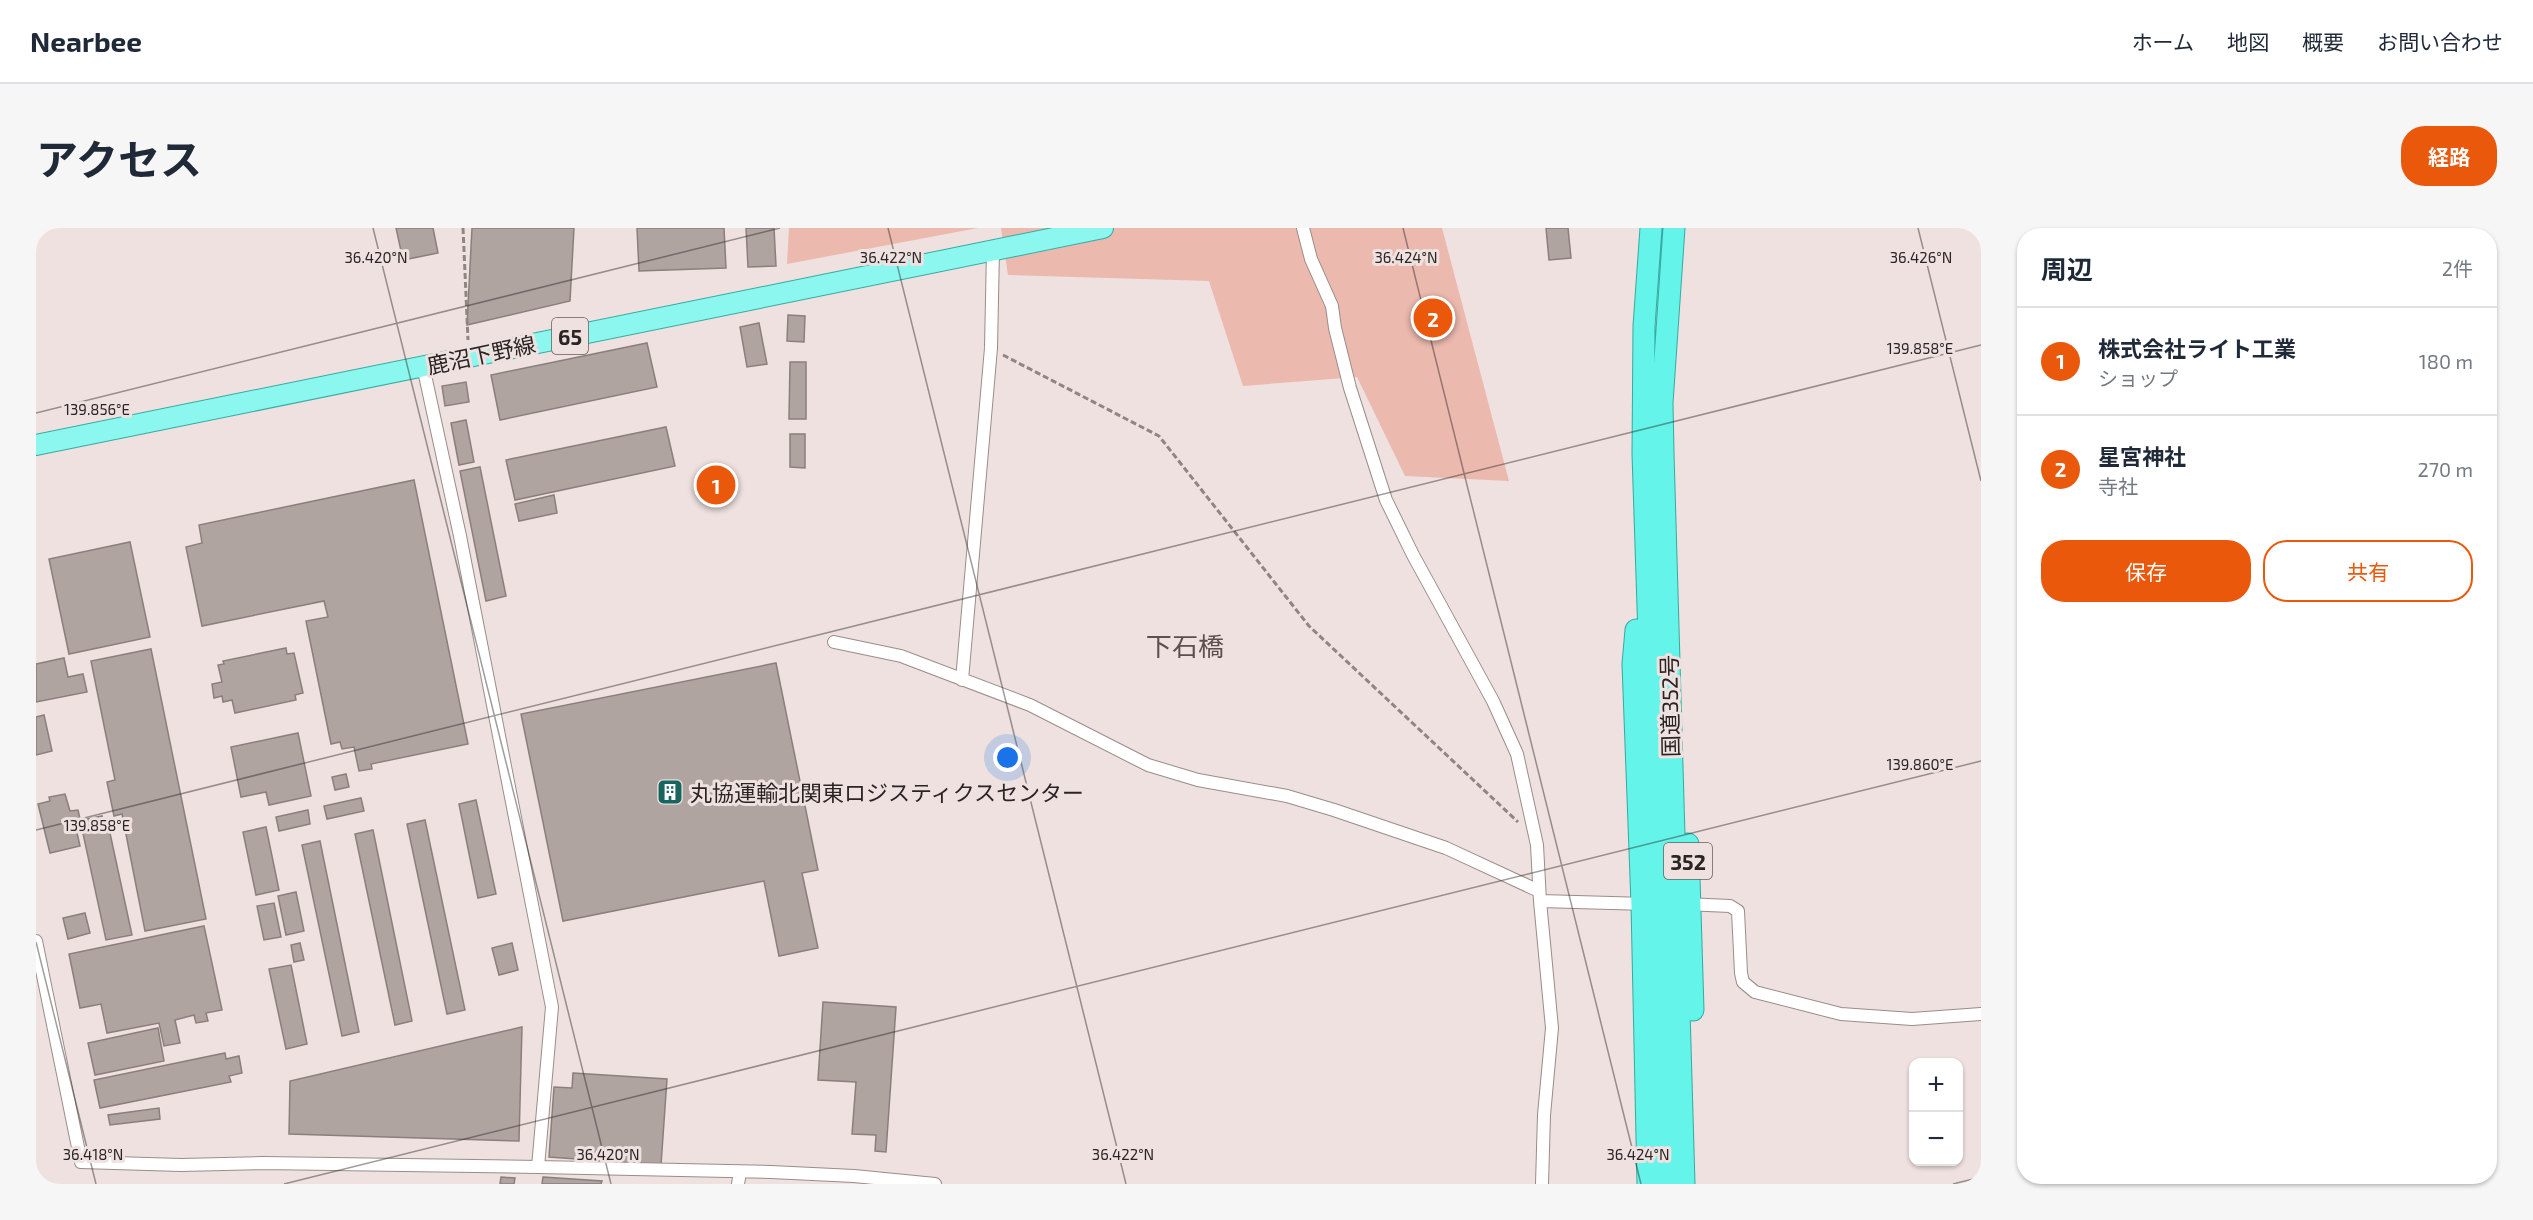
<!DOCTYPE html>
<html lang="ja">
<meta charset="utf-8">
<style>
:root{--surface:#fff;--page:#f6f6f7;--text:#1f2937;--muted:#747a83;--line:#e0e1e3;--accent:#ea580c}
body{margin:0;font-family:"Exo 2","Noto Sans JP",sans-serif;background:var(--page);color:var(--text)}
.controls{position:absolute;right:18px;bottom:18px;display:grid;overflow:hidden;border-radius:12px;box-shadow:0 2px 4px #0004}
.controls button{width:54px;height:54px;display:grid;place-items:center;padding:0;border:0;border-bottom:2px solid var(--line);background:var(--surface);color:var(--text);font:30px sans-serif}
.you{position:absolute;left:972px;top:530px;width:21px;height:21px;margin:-15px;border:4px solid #fff;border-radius:50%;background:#1a73e8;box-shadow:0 0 0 9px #1a73e833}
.badge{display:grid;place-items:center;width:39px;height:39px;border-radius:50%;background:var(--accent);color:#fff;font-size:20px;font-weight:700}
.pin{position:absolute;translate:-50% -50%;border:3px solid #fff;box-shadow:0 2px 6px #0006}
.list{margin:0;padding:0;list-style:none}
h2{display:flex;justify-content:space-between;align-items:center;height:78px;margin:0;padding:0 24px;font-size:26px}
h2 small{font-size:20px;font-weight:400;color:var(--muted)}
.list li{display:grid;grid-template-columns:39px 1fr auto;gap:18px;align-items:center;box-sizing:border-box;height:108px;padding:0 24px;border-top:2px solid var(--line)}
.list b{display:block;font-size:22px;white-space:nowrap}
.list p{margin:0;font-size:20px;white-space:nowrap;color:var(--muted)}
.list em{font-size:20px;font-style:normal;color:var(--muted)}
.actions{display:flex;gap:12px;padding:18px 24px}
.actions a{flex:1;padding:14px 0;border:2px solid var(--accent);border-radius:24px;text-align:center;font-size:21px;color:var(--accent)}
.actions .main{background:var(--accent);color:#fff}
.map{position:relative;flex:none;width:1945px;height:956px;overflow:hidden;border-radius:24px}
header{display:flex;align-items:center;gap:36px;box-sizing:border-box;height:84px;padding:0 30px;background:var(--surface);border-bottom:2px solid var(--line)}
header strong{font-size:28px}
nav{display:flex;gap:33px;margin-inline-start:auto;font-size:21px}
.intro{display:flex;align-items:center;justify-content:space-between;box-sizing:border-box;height:144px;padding:0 36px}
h1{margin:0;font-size:42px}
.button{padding:15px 27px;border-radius:24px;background:var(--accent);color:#fff;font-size:21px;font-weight:700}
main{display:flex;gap:36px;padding:0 36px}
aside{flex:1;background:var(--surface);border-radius:24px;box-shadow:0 2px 4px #0004}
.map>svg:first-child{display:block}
</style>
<header>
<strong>Nearbee</strong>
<nav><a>ホーム</a><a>地図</a><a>概要</a><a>お問い合わせ</a></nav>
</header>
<div class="intro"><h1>アクセス</h1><a class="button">経路</a></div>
<main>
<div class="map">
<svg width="1945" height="956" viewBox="0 0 1945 956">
<rect width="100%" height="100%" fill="#eee1df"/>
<path fill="#ebb9ae" d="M753 0H942L751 36Z
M965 0H1406L1473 253 1369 248 1321 149 1207 158 1173 53 972 47Z"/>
<path fill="#b0a4a1" stroke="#8b7f7d" stroke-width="1.5" d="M360 0H397L402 25 367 32Z
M436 0H538L534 73 431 97Z
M601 0H688L690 40 603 43Z
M710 0H738L740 38 712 39Z
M1510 0H1532L1535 30 1513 32Z
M752 87 769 88 768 114 751 113Z
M723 95 731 136 711 139 704 99Z
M611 115 621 159 464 192 455 147Z
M754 134H770V191H753Z
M430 154 433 174 409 178 406 158Z
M430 192 438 234 423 237 415 195Z
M630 199 639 238 479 272 470 232Z
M754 206H769V240L754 239Z
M444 239 470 368 450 373 424 243Z
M378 252 432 516 335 536 336 541 323 543 318 519 306 521 304 514 295 516 270 393 292 389 288 373 166 398 150 319 166 315 163 297Z
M518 267 521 285 483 293 479 276Z
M94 314 114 409 33 426 13 331Z
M250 420 251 426 258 425 267 465 259 467 260 472 199 485 196 472 187 474 186 468 178 470 176 456 186 454 182 437 188 436 187 433Z
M115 421 170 691 109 703 86 586 78 588 71 554 79 552 55 433Z
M28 430 32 449 47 446 51 464 0 474V436Z
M740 435 782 642 766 645 782 720 743 728 728 653 527 693 485 486Z
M8 487 16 523 0 527V489Z
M262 505 275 568 233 577 230 564 205 569 195 519Z
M310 546 313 559 299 562 296 549Z
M29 566 34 583 42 582 45 595 39 596 44 618 14 625 2 576 14 573 13 569Z
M325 570 328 583 291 591 288 578Z
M440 572 460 666 442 670 423 576Z
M272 582 274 596 243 603 240 589Z
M66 588 67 597 72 596 96 707 70 712 46 601 53 600 51 591Z
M389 592 429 782 411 786 371 596Z
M230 599 243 662 220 667 207 604Z
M337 602 376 793 359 797 319 606Z
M284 613 323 804 306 808 266 617Z
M260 664 268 703 250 707 242 668Z
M238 675 245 709 228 712 221 678Z
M49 685 54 705 32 711 27 690Z
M168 698 186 782 170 785 172 793 160 795 158 787 139 792 144 815 128 818 123 795 71 805 65 776 44 780 33 726Z
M264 715 268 732 258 734 255 717Z
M476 715 482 742 463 747 456 720Z
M255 737 271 816 250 821 233 741Z
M787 774 860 779 850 924 839 923 840 907 816 906 820 854 782 852Z
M486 799 483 913 253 906 254 853Z
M122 800 128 833 59 847 52 815Z
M189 825 190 831 203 828 206 845 193 848 195 854 64 880 58 852Z
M537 845 631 851 625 937 513 929 518 859 536 860Z
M123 880 124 891 74 897 72 887Z
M465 949 479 950 478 956H464Z
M507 949 566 953 565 956H506Z"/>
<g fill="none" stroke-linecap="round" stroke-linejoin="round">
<g stroke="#998d8a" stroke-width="14">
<path id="minor" d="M1267 0 1275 31 1296 78 1299 100 1314 160 1350 272 1377 327 1457 473 1481 526 1501 617 1504 673 1516 800 1508 887 1506 956
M387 138 424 308 516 779 502 939
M798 414 865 428 994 477 1112 537 1162 552 1251 568 1298 582 1410 620 1503 663
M926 452 955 120 957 22
M1504 673 1611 676
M1649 676 1694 678 1702 683 1705 745 1707 754 1719 764 1805 786 1876 791 1945 786
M0 713 45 934 145 937 226 935 502 939 735 944 818 948 899 956
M702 956 704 944"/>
</g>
<g stroke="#36aaa1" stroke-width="22">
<path id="primary" d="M0 217 1067 0"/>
</g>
<g stroke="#36aaa1" stroke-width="23">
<path id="trunk" d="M1615 0 1608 98 1607 226 1631 956
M1638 0 1626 175 1627 225 1648 956
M1600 402 1597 436 1606 676 1612 956
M1652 616 1657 782"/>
</g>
<path stroke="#8f8684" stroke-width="3" stroke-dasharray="6 3" stroke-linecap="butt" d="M427 0 432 112
M967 127 1123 208 1273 398 1482 594"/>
<use href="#minor" stroke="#fff" stroke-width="12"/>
<use href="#primary" stroke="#8bf7ef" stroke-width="20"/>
<use href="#trunk" stroke="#64f4ea" stroke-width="21"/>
</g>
<path fill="none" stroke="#2a2524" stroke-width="1.5" stroke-opacity="0.45" d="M337 0 575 956M852 0 1090 956M1367 0 1605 956M1882 0 1945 253M0 185 744 0M0 602 1945 117M0 714 60 956M248 956 1945 533M1917 956 1945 949"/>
<defs>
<g id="building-square" transform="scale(1.35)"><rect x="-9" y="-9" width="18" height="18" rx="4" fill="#18655f" stroke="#eee1df"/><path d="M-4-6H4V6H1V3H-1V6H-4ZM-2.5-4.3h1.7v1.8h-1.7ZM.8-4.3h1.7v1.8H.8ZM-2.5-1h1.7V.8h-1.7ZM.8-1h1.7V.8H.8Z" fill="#fff"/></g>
</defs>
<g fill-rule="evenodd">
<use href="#building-square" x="634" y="564"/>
</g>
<g text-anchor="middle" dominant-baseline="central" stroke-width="6" stroke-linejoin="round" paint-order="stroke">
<g fill="#eee1df" stroke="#655d5c" stroke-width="1.5">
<rect x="516" y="90" width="36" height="36" rx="4.5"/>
<rect x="1628" y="615" width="48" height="36" rx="4.5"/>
</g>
<g font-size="21" font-weight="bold" fill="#2a2524">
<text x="534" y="108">65</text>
<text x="1652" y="633">352</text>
</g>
<g font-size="22" fill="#2a2524" stroke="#eee1df">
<text transform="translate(445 126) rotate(-12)">鹿沼下野線</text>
<text transform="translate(1633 478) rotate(-91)">国道352号</text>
</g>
<g font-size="22" fill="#2a2524" stroke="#eee1df" text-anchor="start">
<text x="654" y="564">丸協運輸北関東ロジスティクスセンター</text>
</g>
<g font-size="26" fill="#5b504e" stroke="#eee1df">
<text x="1149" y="417">下石橋</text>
</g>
</g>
<g font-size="15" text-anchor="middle" fill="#2a2524" stroke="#eee1df" stroke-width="6" stroke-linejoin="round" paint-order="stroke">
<text x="340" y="35">36.420°N</text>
<text x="855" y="35">36.422°N</text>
<text x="1370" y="35">36.424°N</text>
<text x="1885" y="35">36.426°N</text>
<text x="1884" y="126">139.858°E</text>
<text x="61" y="187">139.856°E</text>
<text x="1884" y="542">139.860°E</text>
<text x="61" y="603">139.858°E</text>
<text x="57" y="932">36.418°N</text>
<text x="572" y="932">36.420°N</text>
<text x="1087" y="932">36.422°N</text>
<text x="1602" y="932">36.424°N</text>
</g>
</svg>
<div class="controls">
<button>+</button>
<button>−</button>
</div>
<div class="you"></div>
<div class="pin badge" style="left:680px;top:257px">1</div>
<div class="pin badge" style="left:1397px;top:90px">2</div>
</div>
<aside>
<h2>周辺<small>2件</small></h2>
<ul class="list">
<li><span class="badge">1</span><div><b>株式会社ライト工業</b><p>ショップ</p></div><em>180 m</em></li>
<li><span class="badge">2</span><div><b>星宮神社</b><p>寺社</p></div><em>270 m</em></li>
</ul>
<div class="actions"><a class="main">保存</a><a>共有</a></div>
</aside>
</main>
